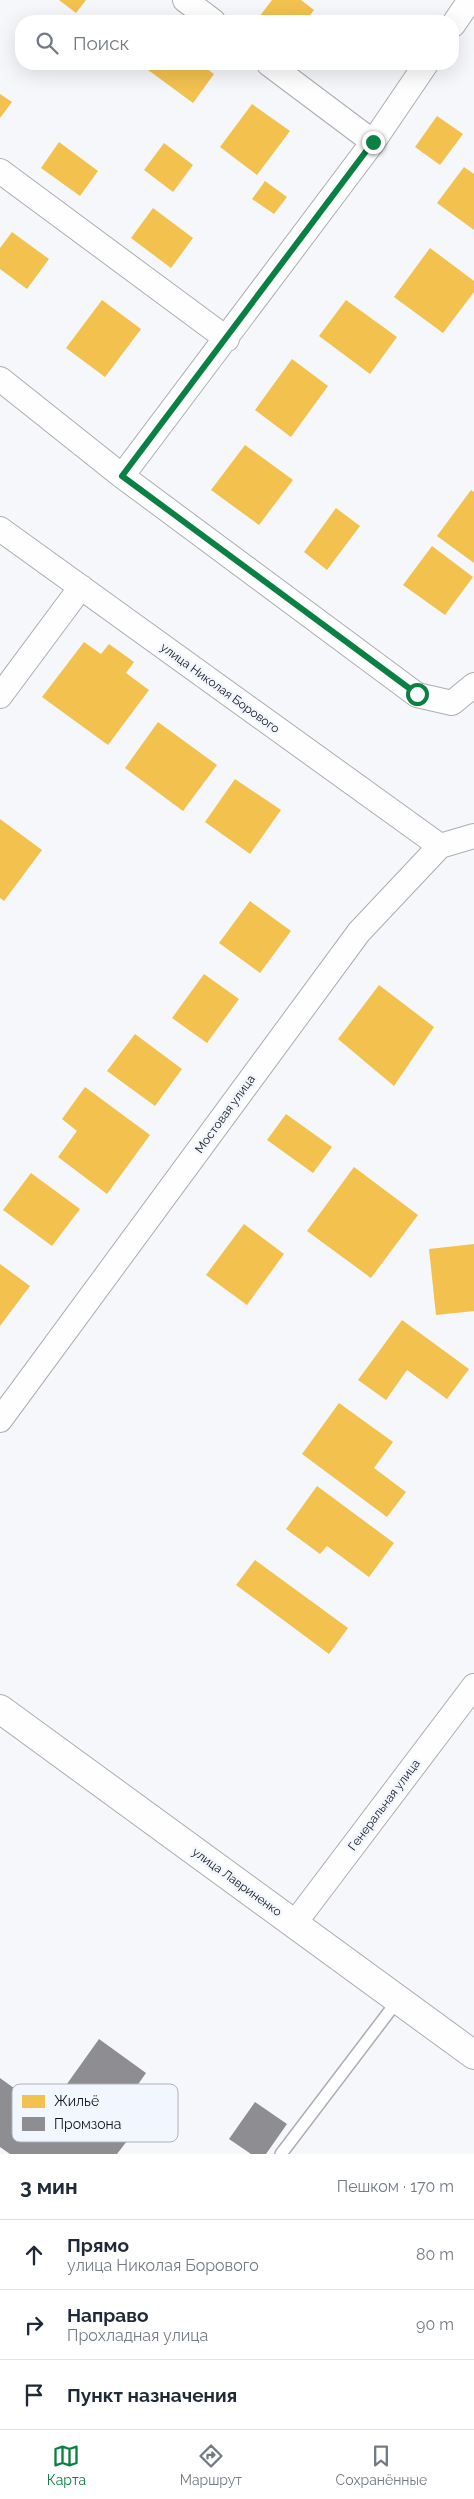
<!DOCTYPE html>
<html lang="ru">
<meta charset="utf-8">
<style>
:root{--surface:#fff;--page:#f2f2f3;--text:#1f2937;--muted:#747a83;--line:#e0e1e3;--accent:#0b8043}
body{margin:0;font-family:Raleway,sans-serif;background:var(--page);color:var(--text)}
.stop{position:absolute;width:15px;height:15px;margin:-11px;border:4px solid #0b8043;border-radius:50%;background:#fff}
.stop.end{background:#0b8043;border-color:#fff;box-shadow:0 1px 5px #0008}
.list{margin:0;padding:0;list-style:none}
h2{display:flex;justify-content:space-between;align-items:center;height:65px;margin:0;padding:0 20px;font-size:21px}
h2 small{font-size:16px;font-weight:400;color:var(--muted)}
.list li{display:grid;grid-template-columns:32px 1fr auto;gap:15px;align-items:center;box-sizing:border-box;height:70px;padding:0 20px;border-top:1px solid var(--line)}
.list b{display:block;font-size:19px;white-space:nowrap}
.list p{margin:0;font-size:16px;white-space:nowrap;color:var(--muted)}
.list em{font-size:16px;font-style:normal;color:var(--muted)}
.icon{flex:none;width:28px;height:28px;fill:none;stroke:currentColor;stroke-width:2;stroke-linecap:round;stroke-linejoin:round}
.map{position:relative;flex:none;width:474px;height:2154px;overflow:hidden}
.search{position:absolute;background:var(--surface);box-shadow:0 5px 20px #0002;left:15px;right:15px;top:15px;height:55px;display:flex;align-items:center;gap:12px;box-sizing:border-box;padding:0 18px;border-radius:20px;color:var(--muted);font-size:19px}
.sheet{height:275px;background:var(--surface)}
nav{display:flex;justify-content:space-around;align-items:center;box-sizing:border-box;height:70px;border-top:1px solid var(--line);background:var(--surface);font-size:14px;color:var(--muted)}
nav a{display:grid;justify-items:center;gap:2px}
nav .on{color:var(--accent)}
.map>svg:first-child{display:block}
</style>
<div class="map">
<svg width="474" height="2154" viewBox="0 0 474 2154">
<rect width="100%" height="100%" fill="#f5f7fb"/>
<path fill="#f2c14e" d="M59 0H86L76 13Z
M272 0H301L314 10 306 21H256Z
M140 64H200L214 74 193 103Z
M0 94 12 102 0 118Z
M252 104 290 131 257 175 220 147Z
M437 116 463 134 440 165 415 147Z
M59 142 98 171 80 196 41 168Z
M164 143 193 165 173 192 144 170Z
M464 167 474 174V230L437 203Z
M265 181 287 197 274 214 252 199Z
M153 208 193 238 171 268 131 238Z
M12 232 49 259 27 289 0 269V248Z
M430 248 474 281V292L443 333 394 297Z
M102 300 141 329 105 377 66 348Z
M346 300 397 337 370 374 319 336Z
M292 359 328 386 291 437 255 410Z
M245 445 293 480 259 525 211 490Z
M471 490 474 492V563L437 536Z
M336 508 360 526 327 570 304 552Z
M432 546 473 577 445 615 403 585Z
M84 642 101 654 109 644 134 662 126 673 149 690 108 745 42 697Z
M158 722 217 765 183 811 125 768Z
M235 779 281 810 250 854 205 822Z
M0 819 42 850 4 901 0 898Z
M250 901 291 931 260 973 219 943Z
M204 974 239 999 207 1043 172 1018Z
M379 985 434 1027 394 1086 338 1039Z
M135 1034 182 1069 155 1106 107 1071Z
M85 1087 150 1135 107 1194 58 1157 77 1131 62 1119Z
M286 1114 332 1147 313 1173 267 1140Z
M354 1167 418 1215 371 1278 307 1231Z
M31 1173 80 1209 52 1246 3 1210Z
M244 1224 284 1254 247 1305 206 1275Z
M474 1244V1311L436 1315 429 1249Z
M0 1264 30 1286 0 1326Z
M402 1320 469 1369 447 1399 407 1370 386 1400 358 1380Z
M339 1403 393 1442 374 1468 406 1492 387 1517 302 1454Z
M317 1486 394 1543 369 1577 327 1546 320 1554 286 1529Z
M255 1560 348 1628 329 1654 236 1585Z"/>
<path fill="#8d8d92" d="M99 2039 146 2073 108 2127 127 2141 117 2154H10L0 2147V2078L47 2112Z
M255 2102 287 2124 266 2154H251L229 2139Z"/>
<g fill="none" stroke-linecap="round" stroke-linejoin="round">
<g stroke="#abadb0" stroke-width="14">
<path id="service" d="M281 2154 398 2000"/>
</g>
<g stroke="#abadb0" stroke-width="26">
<path id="minor" d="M185 0 213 21
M453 25 470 0
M269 64 373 142
M0 171 227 339
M0 379 122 476 417 695 452 703 474 685
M122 476 373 142 426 64
M0 529 440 846
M0 696 81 587
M0 1420 359 932 440 846 474 836
M294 1924 474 1686"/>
</g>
<g stroke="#abadb0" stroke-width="30">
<path id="tertiary" d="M0 1709 474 2055"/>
</g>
<use href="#service" stroke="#fefefe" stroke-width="11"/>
<use href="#minor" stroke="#fefefe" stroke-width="24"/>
<use href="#tertiary" stroke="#fefefe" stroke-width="28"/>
</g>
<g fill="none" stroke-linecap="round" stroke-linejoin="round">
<path stroke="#0b8043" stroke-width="6" d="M373 142 122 476 417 694"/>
</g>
<g text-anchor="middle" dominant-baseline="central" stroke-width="5" stroke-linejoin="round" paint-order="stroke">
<g font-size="12" fill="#121417" stroke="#f2f6fe">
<text transform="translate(220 688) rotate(36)">улица Николая Борового</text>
<text transform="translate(225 1114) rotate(-54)">Мостовая улица</text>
<text transform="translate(384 1805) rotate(-53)">Генеральная улица</text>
<text transform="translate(237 1882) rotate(36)">улица Лавриненко</text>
</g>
</g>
<rect x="12" y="2084" width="166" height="58" rx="8" fill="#f2f6fe" stroke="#afb2b9" stroke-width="1"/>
<rect x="22" y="2095" width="23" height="13" fill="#f2c14e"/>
<rect x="22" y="2117" width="23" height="14" fill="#8d8d92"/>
<g font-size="14" fill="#121417">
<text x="54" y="2106">Жильё</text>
<text x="54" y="2129">Промзона</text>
</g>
</svg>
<div class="stop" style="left:417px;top:694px"></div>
<div class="stop end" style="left:373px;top:142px"></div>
<div class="search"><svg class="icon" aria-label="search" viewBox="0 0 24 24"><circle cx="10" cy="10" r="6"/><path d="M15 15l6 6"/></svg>Поиск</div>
</div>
<section class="sheet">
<h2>3 мин<small>Пешком · 170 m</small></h2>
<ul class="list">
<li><svg class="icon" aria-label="ahead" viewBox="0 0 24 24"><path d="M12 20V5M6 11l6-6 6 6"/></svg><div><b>Прямо</b><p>улица Николая Борового</p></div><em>80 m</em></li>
<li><svg class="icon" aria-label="right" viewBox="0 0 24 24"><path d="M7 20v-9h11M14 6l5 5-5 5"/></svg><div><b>Направо</b><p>Прохладная улица</p></div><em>90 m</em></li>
<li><svg class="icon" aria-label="arrive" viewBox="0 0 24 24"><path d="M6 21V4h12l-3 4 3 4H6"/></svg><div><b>Пункт назначения</b></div></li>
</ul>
</section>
<nav>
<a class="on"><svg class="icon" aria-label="map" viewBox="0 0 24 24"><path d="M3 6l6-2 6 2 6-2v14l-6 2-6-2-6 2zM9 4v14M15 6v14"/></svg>Карта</a>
<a><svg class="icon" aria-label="directions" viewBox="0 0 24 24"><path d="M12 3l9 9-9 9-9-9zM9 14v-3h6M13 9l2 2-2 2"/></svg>Маршрут</a>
<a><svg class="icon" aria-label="saved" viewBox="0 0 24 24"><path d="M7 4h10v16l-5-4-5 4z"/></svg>Сохранённые</a>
</nav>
